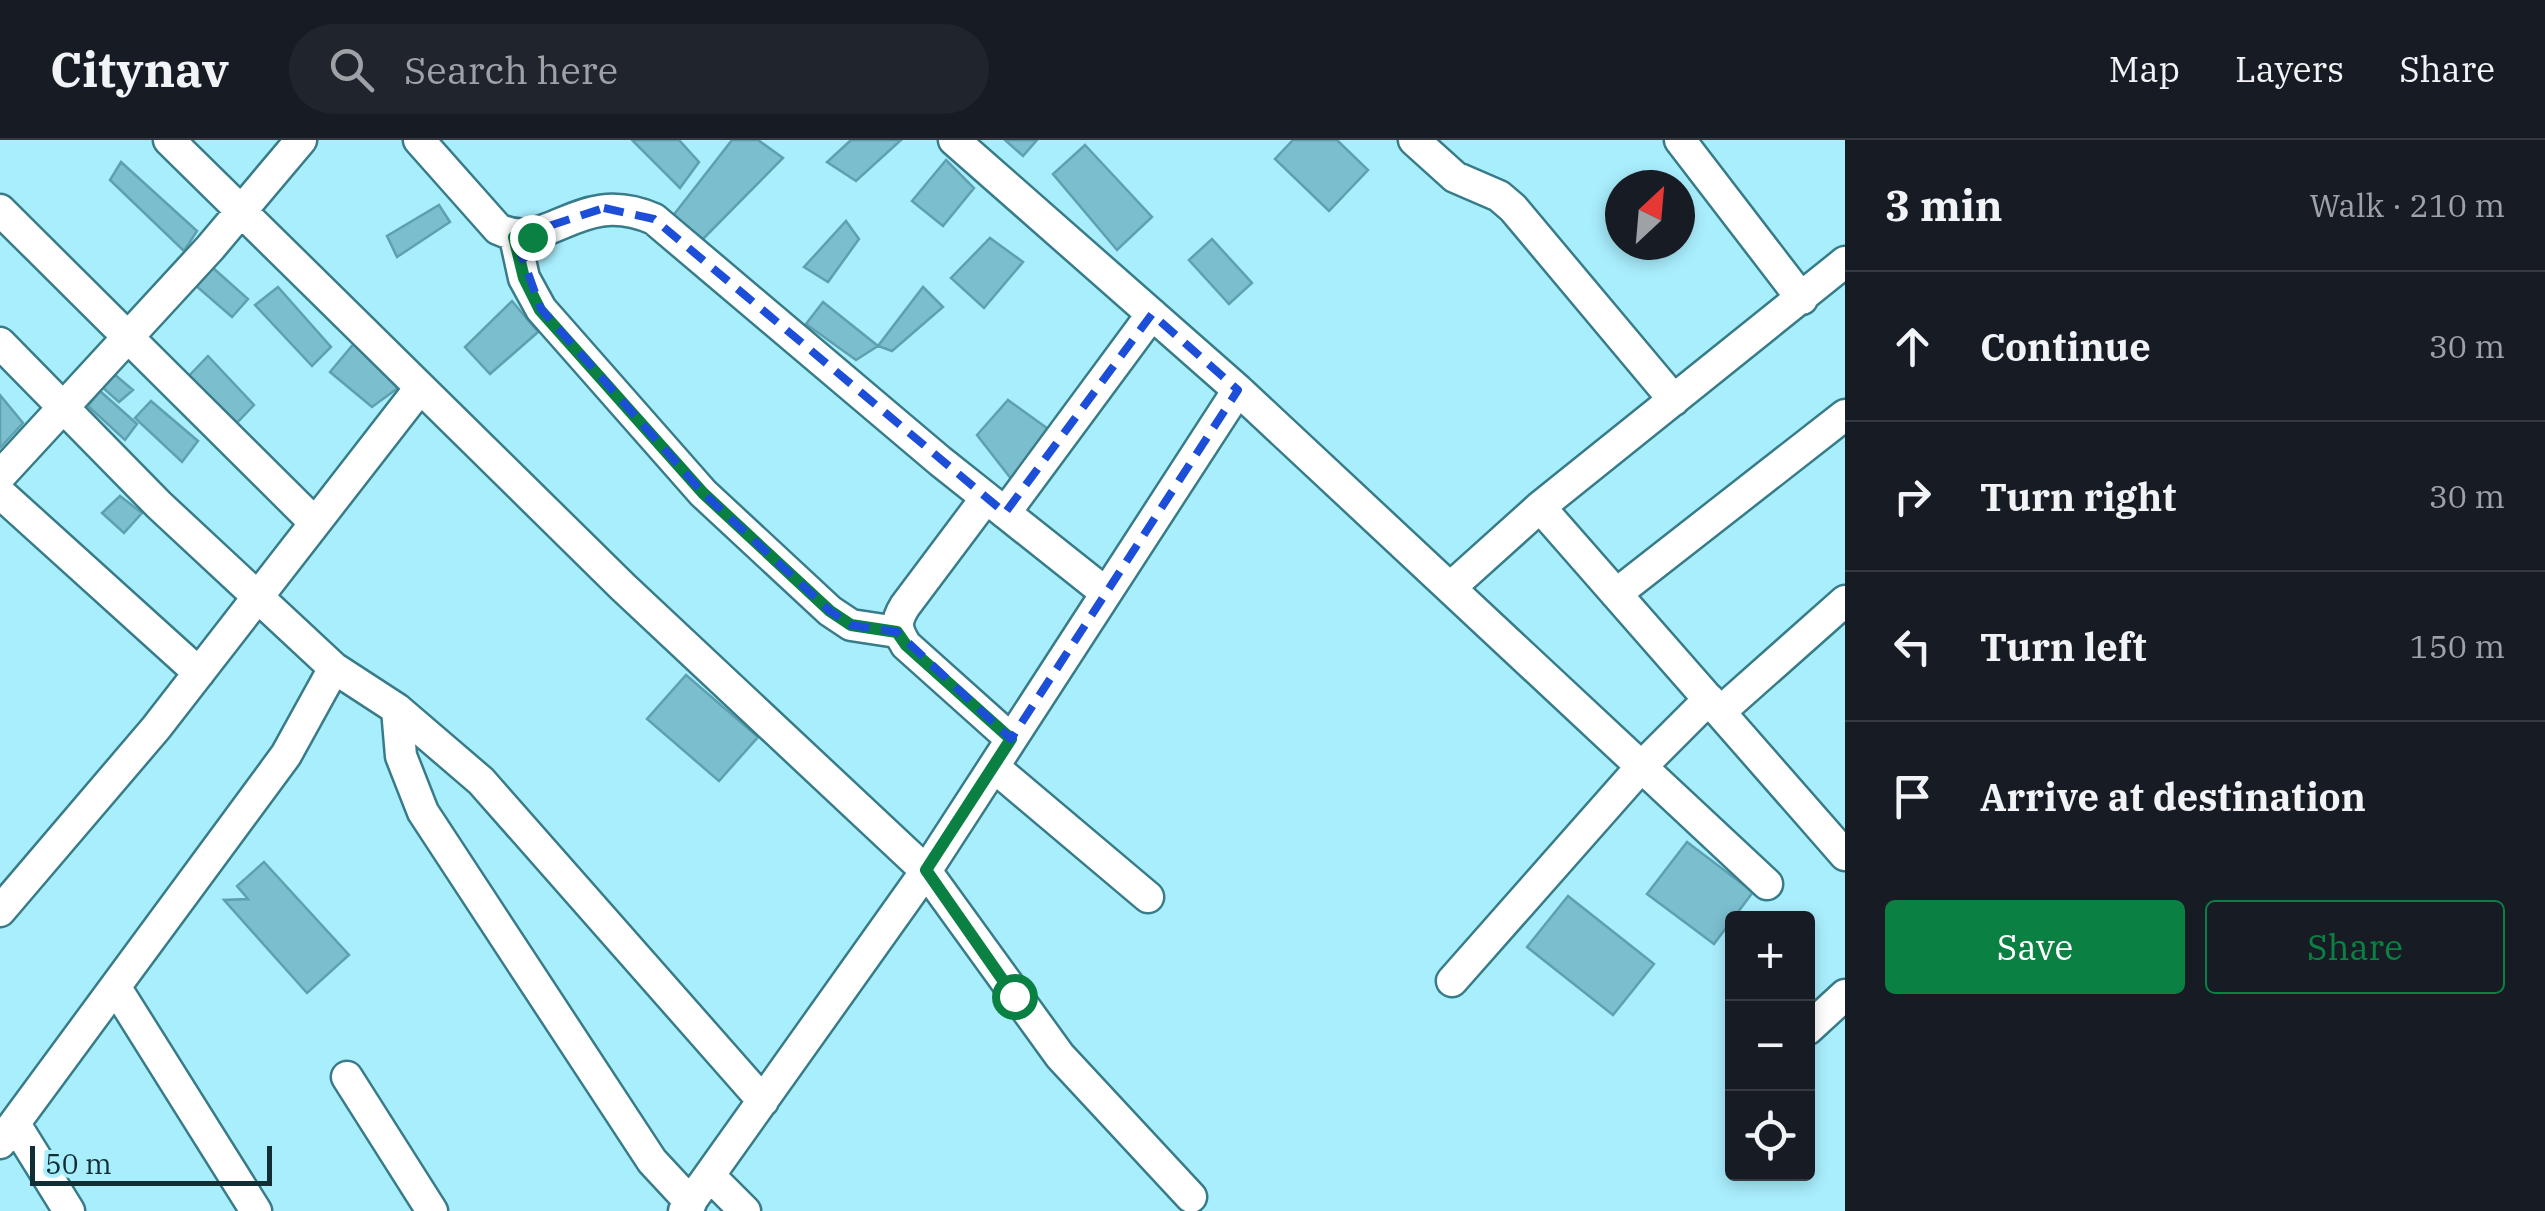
<!DOCTYPE html>
<meta charset="utf-8">
<style>
:root{--surface:#171b24;--page:#20242c;--text:#f1f3f6;--muted:#9ea1a6;--line:#363941;--accent:#0b8043}
body{margin:0;font-family:"IBM Plex Serif",serif;background:var(--page);color:var(--text)}
.controls{position:absolute;right:30px;bottom:30px;display:grid;overflow:hidden;border-radius:10px;box-shadow:0 5px 15px #0003}
.controls button{width:90px;height:90px;display:grid;place-items:center;padding:0;border:0;border-bottom:2px solid var(--line);background:var(--surface);color:var(--text);font:50px sans-serif}
.compass{position:absolute;left:1605px;top:30px;width:90px;height:90px;border-radius:50%;background:var(--surface);box-shadow:0 5px 15px #0003;rotate:26deg}
.scale{position:absolute;left:30px;bottom:25px;width:242px;box-sizing:border-box;padding-left:10px;border:5px solid #112e34;border-top:0;font-size:28px;line-height:35px;white-space:nowrap;color:#112e34;-webkit-text-stroke:8px #a9eefd;paint-order:stroke}
.stop{position:absolute;width:30px;height:30px;margin:-22px;border:8px solid #0b8043;border-radius:50%;background:#fff}
.stop.end{background:#0b8043;border-color:#fff;box-shadow:0 2px 10px #0008}
.list{margin:0;padding:0;list-style:none}
h2{display:flex;justify-content:space-between;align-items:center;height:130px;margin:0;padding:0 40px;font-size:42px}
h2 small{font-size:32px;font-weight:400;color:var(--muted)}
.list li{display:grid;grid-template-columns:65px 1fr auto;gap:30px;align-items:center;box-sizing:border-box;height:150px;padding:0 40px;border-top:2px solid var(--line)}
.list b{display:block;font-size:38px;white-space:nowrap}
.list em{font-size:32px;font-style:normal;color:var(--muted)}
.actions{display:flex;gap:20px;padding:30px 40px}
.actions a{flex:1;padding:22px 0;border:2px solid var(--accent);border-radius:10px;text-align:center;font-size:35px;color:var(--accent)}
.actions .main{background:var(--accent);color:#fff}
.icon{flex:none;width:55px;height:55px;fill:none;stroke:currentColor;stroke-width:2;stroke-linecap:round;stroke-linejoin:round}
.map{position:relative;flex:none;width:1845px;height:1071px;overflow:hidden}
header{display:flex;align-items:center;gap:60px;box-sizing:border-box;height:140px;padding:0 50px;background:var(--surface);border-bottom:2px solid var(--line)}
header strong{font-size:48px}
nav{display:flex;gap:55px;margin-inline-start:auto;font-size:35px}
.search{width:700px;height:90px;background:var(--page);display:flex;align-items:center;gap:25px;box-sizing:border-box;padding:0 35px;border-radius:55px;color:var(--muted);font-size:38px}
main{display:flex}
aside{flex:1;background:var(--surface)}
.map>svg:first-child{display:block}
</style>
<header>
<strong>Citynav</strong>
<div class="search"><svg class="icon" aria-label="search" viewBox="0 0 24 24"><circle cx="10" cy="10" r="6"/><path d="M15 15l6 6"/></svg>Search here</div>
<nav><a>Map</a><a>Layers</a><a>Share</a></nav>
</header>
<main>
<div class="map">
<svg width="1845" height="1071" viewBox="0 0 1845 1071">
<rect width="100%" height="100%" fill="#a9eefd"/>
<path fill="#7bbece" stroke="#5ea0af" stroke-width="2.5" d="M632 0H679L699 22 680 48Z
M732 0H758L783 18 702 100 672 77Z
M851 0H901L856 41 827 22Z
M1005 0H1037L1023 16Z
M1293 0H1337L1368 30 1329 71 1275 19Z
M1085 5 1152 77 1117 110 1053 34Z
M946 20 974 48 943 86 912 61Z
M121 22 197 91 184 111 110 40Z
M439 65 450 82 397 117 387 96Z
M846 81 859 99 828 142 804 127Z
M990 98 1023 122 984 168 951 138Z
M1212 99 1252 143 1229 164 1189 120Z
M212 127 248 159 232 177 195 145Z
M278 147 331 207 312 226 255 165Z
M923 147 943 167 892 211 878 206Z
M512 161 538 192 490 234 465 207Z
M823 162 878 206 856 220 806 184Z
M356 201 402 245 372 267 330 232Z
M208 216 254 265 231 289 185 240Z
M114 234 133 250 119 262 102 247Z
M100 251 137 284 125 300 88 266Z
M0 255 23 283 0 308Z
M1008 260 1051 291 1012 340 977 295Z
M151 261 198 301 182 322 135 278Z
M120 356 142 373 124 393 102 373Z
M686 535 758 597 719 641 647 579Z
M1687 702 1753 752 1714 804 1647 754Z
M264 722 349 815 307 853 224 760 248 759 237 746Z
M1568 756 1654 824 1613 875 1527 807Z"/>
<g fill="none" stroke-linecap="round" stroke-linejoin="round">
<g stroke="#387b89" stroke-width="35">
<path id="street" d="M169 0 623 447 926 731 1060 916 1191 1057
M419 0 498 89C550 114 578 46 654 79L940 321 1106 453
M954 0 1238 250 1767 744
M1414 0 1455 37 1499 56 1513 68 1674 260
M1680 0 1802 159
M0 70 315 383
M515 97 524 138 541 169 703 353 830 471 851 485 897 492
M0 203 159 365 334 528 286 615 0 1003
M0 336 210 108 301 0
M0 353 199 533
M986 358 905 466C895 482 896 489 906 505L1011 599
M1540 367 1845 715
M1005 373 1152 174
M1450 448 1540 367 1845 122
M1616 454 1845 275
M334 528 397 569 481 641 763 961
M397 569 401 616 423 672 652 1021 691 1063
M1720 572 1845 461
M994 627 1148 757
M0 771 156 588 420 248
M1452 841 1641 627 1709 559
M116 848 256 1071
M1808 889 1845 855
M347 937 432 1071
M15 984 69 1071
M711 1037 745 1071
M684 1071 926 731 1238 250"/>
</g>
<use href="#street" stroke="#fff" stroke-width="30"/>
</g>
<g fill="none" stroke-linecap="round" stroke-linejoin="round">
<path stroke="#0b8043" stroke-width="12" d="M532 97H514L524 138 540 170 703 353 830 471 851 485 897 492 906 505 1011 599 926 730 1014 856"/>
</g>
<path fill="none" stroke="#1d4ed8" stroke-width="8" stroke-dasharray="20 12" stroke-linejoin="round" d="M604 68 654 79 1005 373 1152 174 1238 250 1011 599 897 492 851 485 830 471 703 353 541 169 515 97Z"/>
</svg>
<div class="controls">
<button>+</button>
<button>−</button>
<button><svg class="icon" aria-label="locate" viewBox="0 0 24 24"><circle cx="12" cy="12" r="6"/><path d="M12 2v4M12 18v4M2 12h4M18 12h4"/></svg></button>
</div>
<svg class="compass" viewBox="-18 -18 36 36"><path d="M0-13l5 13h-10z" fill="#e53935"/><path d="M0 13l5-13h-10z" fill="#9ea1a6"/></svg>
<div class="scale">50 m</div>
<div class="stop" style="left:1014px;top:856px"></div>
<div class="stop end" style="left:532px;top:97px"></div>
</div>
<aside>
<h2>3 min<small>Walk · 210 m</small></h2>
<ul class="list">
<li><svg class="icon" aria-label="ahead" viewBox="0 0 24 24"><path d="M12 20V5M6 11l6-6 6 6"/></svg><div><b>Continue</b></div><em>30 m</em></li>
<li><svg class="icon" aria-label="right" viewBox="0 0 24 24"><path d="M7 20v-9h11M14 6l5 5-5 5"/></svg><div><b>Turn right</b></div><em>30 m</em></li>
<li><svg class="icon" aria-label="left" viewBox="0 0 24 24"><path d="M17 20v-9H6M10 6l-5 5 5 5"/></svg><div><b>Turn left</b></div><em>150 m</em></li>
<li><svg class="icon" aria-label="arrive" viewBox="0 0 24 24"><path d="M6 21V4h12l-3 4 3 4H6"/></svg><div><b>Arrive at destination</b></div></li>
</ul>
<div class="actions"><a class="main">Save</a><a>Share</a></div>
</aside>
</main>
